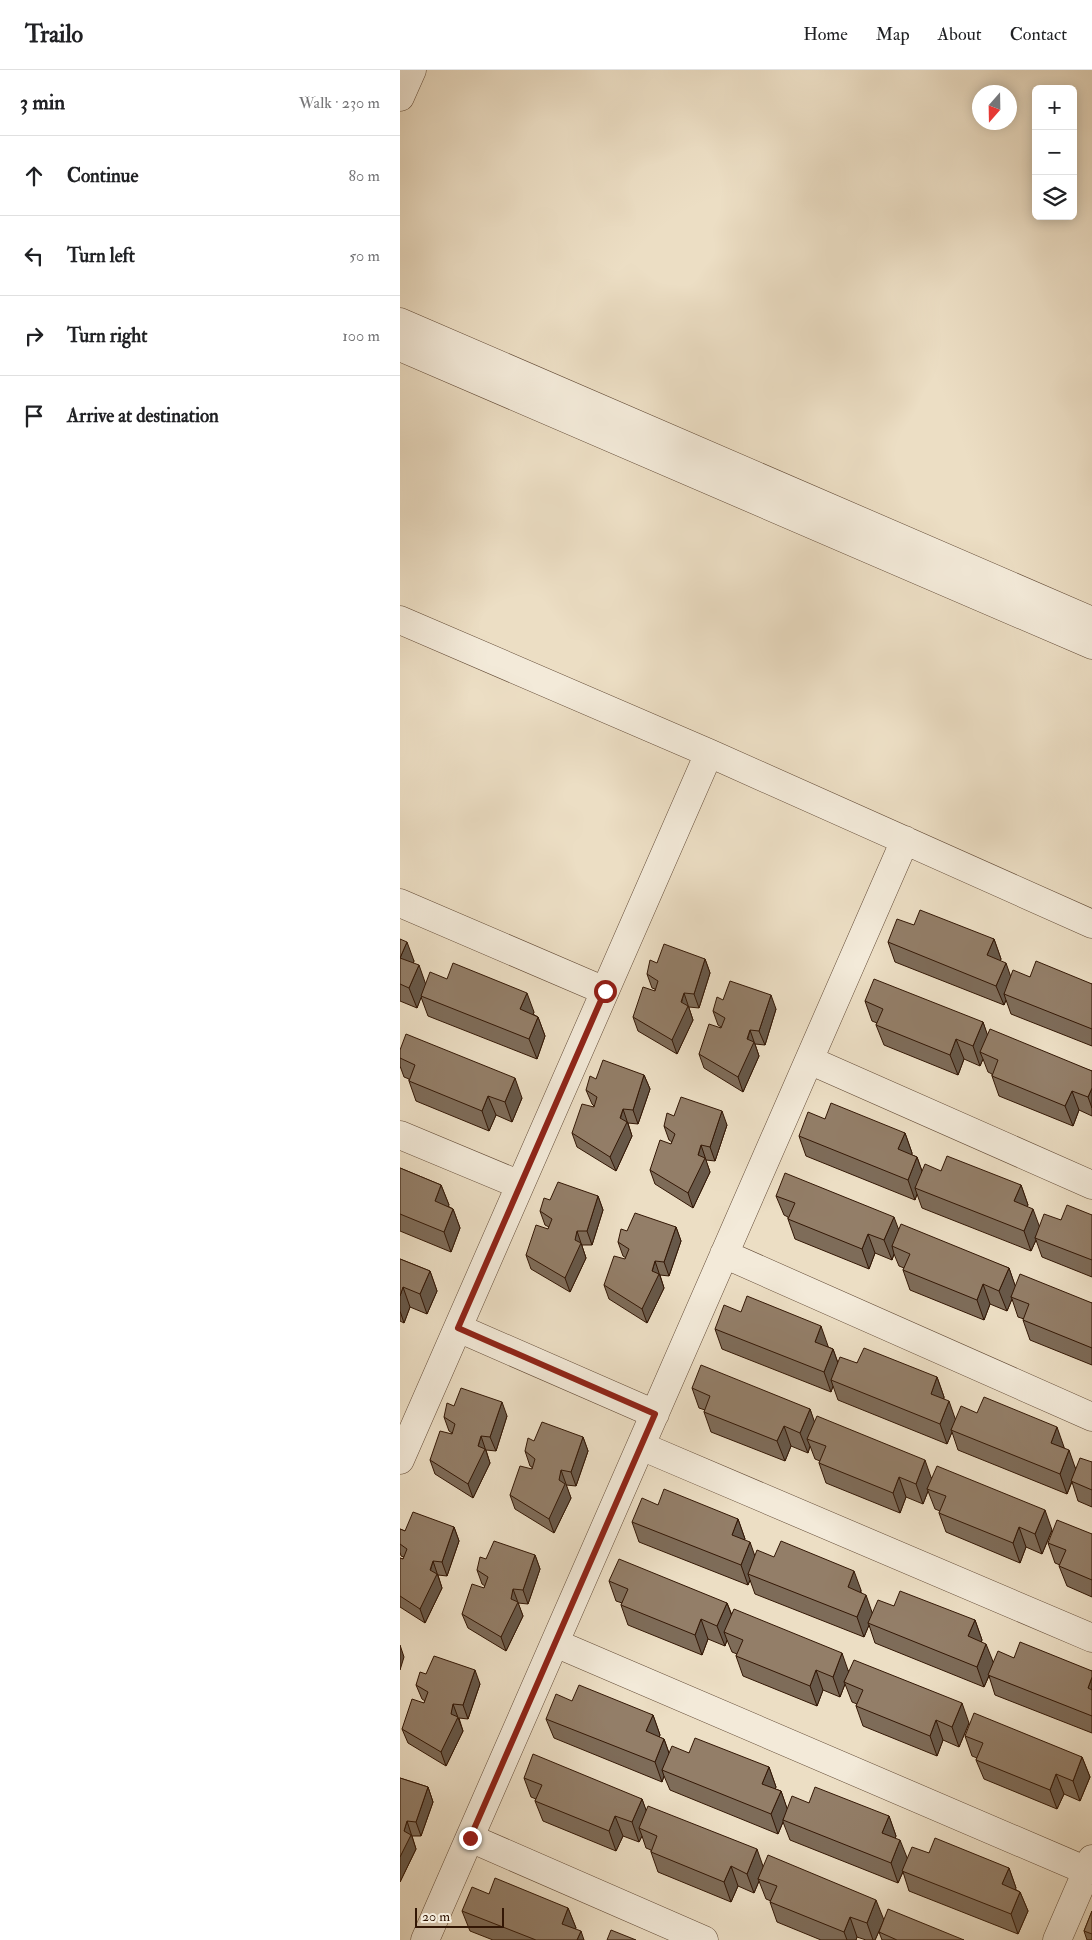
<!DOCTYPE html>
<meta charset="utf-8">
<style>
:root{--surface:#fff;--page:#f2f2f2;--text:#202124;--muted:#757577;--line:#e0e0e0}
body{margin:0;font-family:"IM FELL Double Pica",serif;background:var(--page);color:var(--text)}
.controls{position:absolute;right:15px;top:15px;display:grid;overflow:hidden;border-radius:8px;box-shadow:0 2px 12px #0003}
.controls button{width:45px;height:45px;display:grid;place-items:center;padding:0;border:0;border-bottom:1px solid var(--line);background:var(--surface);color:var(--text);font:25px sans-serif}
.compass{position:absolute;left:572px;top:15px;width:45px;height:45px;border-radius:50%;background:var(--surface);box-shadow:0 2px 12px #0003;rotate:200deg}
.scale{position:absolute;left:15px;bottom:12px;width:89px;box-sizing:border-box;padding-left:5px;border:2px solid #331705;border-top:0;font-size:14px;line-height:18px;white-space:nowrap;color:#331705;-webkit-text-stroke:4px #f3ead9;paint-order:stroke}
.stop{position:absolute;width:15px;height:15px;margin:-11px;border:4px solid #8f2418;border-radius:50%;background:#fff}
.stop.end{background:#8f2418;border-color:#fff;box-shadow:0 1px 5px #0008}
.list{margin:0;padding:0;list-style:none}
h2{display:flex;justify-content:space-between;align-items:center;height:65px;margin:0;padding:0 20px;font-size:21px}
h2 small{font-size:16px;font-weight:400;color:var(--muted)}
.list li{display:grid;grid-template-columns:32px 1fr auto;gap:15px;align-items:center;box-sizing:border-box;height:80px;padding:0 20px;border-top:1px solid var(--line)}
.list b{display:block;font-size:19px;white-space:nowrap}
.list em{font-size:16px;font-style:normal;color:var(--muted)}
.icon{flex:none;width:28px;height:28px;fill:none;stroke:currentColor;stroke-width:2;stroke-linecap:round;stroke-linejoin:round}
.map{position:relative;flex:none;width:692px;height:1870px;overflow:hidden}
header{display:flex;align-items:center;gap:30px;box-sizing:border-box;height:70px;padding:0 25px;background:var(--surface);border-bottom:1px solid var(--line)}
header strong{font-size:24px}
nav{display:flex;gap:28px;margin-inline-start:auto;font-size:18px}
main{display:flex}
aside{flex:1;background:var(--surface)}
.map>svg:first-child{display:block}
</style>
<header>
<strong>Trailo</strong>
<nav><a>Home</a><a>Map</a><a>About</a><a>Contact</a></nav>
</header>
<main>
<aside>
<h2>3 min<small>Walk · 230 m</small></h2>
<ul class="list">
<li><svg class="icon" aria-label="ahead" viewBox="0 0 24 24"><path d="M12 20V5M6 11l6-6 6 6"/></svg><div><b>Continue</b></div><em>80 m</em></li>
<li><svg class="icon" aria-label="left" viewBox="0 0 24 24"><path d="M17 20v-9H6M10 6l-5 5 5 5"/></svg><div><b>Turn left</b></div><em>50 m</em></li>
<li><svg class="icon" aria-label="right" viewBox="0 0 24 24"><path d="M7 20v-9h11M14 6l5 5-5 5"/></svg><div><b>Turn right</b></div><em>100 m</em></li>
<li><svg class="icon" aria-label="arrive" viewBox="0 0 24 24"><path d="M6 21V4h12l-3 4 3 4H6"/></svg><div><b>Arrive at destination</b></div></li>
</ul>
</aside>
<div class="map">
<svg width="692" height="1870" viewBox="0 0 692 1870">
<rect width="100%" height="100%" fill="#ecdec4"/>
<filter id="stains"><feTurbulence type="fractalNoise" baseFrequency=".004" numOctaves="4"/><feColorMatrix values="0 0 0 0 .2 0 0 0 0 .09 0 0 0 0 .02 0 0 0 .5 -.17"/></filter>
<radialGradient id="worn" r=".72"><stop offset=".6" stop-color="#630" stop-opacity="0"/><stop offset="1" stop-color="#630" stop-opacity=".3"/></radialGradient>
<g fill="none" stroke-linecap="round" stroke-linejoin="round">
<g stroke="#614935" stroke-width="29">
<path id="minor" d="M0 27 12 0
M0 252 692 551
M0 277 692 575
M0 550 309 683 692 854
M0 833 205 921
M409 990 692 1115
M0 1065 120 1115
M324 1184 692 1347
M58 1258 255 1344
M241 1376 692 1568
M0 1390 309 683
M155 1573 687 1801
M70 1768 304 1870
M25 1870 505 770
M657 1870 692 1789"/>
</g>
<use href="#minor" stroke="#f3ead9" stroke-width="28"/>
</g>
<path fill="#7e6c59" stroke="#331705" d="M514 855 594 869 601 889 600 891 611 907H630L692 914V976L611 944 606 930 604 935 495 892 488 872Z
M0 869 14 891 13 893 25 914 134 942 133 944 138 947 145 966 137 989 28 946 21 927 17 938 0 931Z
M305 889 310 903 299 938 289 937V938L293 950 277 984 238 961 233 947 255 921V919L252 918 247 904 257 893Z
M323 930 376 939 365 975 355 974 359 986 343 1022 304 998 299 984 321 958V957L318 955 313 941Z
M465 931 583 952 587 965 692 1001V1046L679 1040 673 1056 599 1026 592 1006V1004L588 1002 583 989 580 996 564 989 558 1005 484 975 476 955 477 953 472 951Z
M0 980 122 1028 112 1052 96 1045 89 1061 16 1031 9 1011V1009L4 1007 0 996Z
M244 1005 250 1019 238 1054 228 1053 232 1066 216 1101 177 1077 172 1063 194 1037V1036L192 1034 186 1020 196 1009Z
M274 1046 327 1055 315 1091 306 1090V1091L310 1102 293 1138 255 1114 250 1100 271 1074 272 1072 269 1070 264 1056Z
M425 1049 505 1063 512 1083V1085L517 1087 522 1101H541L621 1115 628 1135 627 1136 639 1157 661 1150 692 1145V1207L642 1187 636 1170 631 1181 522 1138 517 1124 515 1130 406 1086 399 1066Z
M0 1098 41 1115 49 1135 48 1136 53 1139 60 1158 51 1182 0 1161Z
M198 1126 203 1140 192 1175H182V1176L186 1188 170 1222 131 1199 126 1185 148 1159 149 1157 145 1155 140 1141 150 1130Z
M376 1126 499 1159 609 1198 615 1216 692 1233V1295L630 1270 623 1250 624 1249 618 1247 612 1229 607 1241 590 1234 584 1250 510 1220 503 1200 504 1198 499 1196 494 1184 492 1190 475 1183 469 1199 395 1169 388 1149V1147L384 1145Z
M276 1157 281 1171 269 1206 260 1205 264 1218 247 1253 209 1229 204 1215 225 1189 226 1188 223 1186 218 1172 227 1161Z
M0 1189 30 1201 37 1221 27 1244 10 1237 4 1253 0 1251Z
M315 1259 428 1276V1277L433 1279 438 1293H457L537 1307 544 1327V1329L555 1349 664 1377V1378L676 1399 692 1392V1437L678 1431 672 1412 667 1424 558 1380 552 1362 547 1374 438 1330 433 1316 431 1322 322 1279Z
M292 1318 410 1339 414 1352 532 1408 652 1460 642 1484 626 1477 620 1493 546 1462 539 1443 540 1441 535 1439 528 1421 523 1434 506 1427 500 1443 426 1413 419 1393 420 1391 415 1389 410 1376 408 1383 391 1376 385 1391 311 1362 304 1342 305 1340 299 1338Z
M54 1336 107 1346 96 1381 86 1380 90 1393 73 1428 35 1404 30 1390 52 1364V1363L49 1361 44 1347Z
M183 1367 188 1381 176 1416 166 1415 171 1428 154 1463 115 1439 110 1425 132 1399V1397L130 1396 125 1381 134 1371Z
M258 1435 338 1449 345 1469 344 1470 355 1486 461 1520V1522L472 1543 494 1536 575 1550 582 1570 581 1572 593 1592 614 1588 692 1601V1663L595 1625 589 1606 584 1617 475 1573 469 1555 464 1567 355 1524 350 1510 348 1515 239 1472 232 1452Z
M54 1457 59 1471 47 1506 38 1505 42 1518 25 1553 0 1537V1488L3 1489 4 1487 1 1486 0 1482V1459L5 1461Z
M692 1464V1527L667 1516 659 1496 660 1495 655 1493 648 1473Z
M135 1485 140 1499 128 1534 118 1533 123 1546 106 1581 68 1558 62 1544 84 1518 85 1516 82 1514 77 1500 86 1489Z
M209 1511 327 1533 332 1545 449 1601 569 1653 559 1677 543 1670 537 1686 463 1656 456 1636 457 1634 452 1632 445 1614 440 1627 423 1620 417 1636 343 1606 336 1586 337 1584 332 1582 327 1570 325 1576 308 1569 302 1585 228 1555 221 1535 222 1533 216 1531Z
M26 1604 80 1614 68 1649 59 1648 63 1661 46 1696 8 1673 2 1659 24 1633 25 1631 22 1629 16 1615Z
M172 1631 253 1645 260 1665 259 1667 264 1669 269 1683H289L369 1697 376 1717 375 1719 381 1721 387 1739 409 1733 489 1746 496 1766 495 1768 507 1789 529 1783 609 1798 616 1818 615 1819 620 1822 628 1841 618 1864 509 1821 503 1802 498 1813 390 1770 383 1752 378 1764 270 1720 264 1706 262 1712 154 1668 146 1649Z
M565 1666 682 1687 690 1707 680 1731 664 1724 657 1739 584 1709 576 1690 577 1688 572 1686Z
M0 1708 28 1717 33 1732 21 1766H12L16 1779 0 1812Z
M124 1708 242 1729 246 1741 363 1797 484 1850 475 1870H466L457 1867 456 1870H421L377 1852 370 1832 371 1831 366 1829 359 1811 354 1823 338 1816 331 1832 258 1802 251 1782V1780L246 1778 242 1766 239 1772 223 1766 216 1781 143 1751 135 1731 136 1729 131 1727Z
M89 1824 168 1838 176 1858 175 1859 184 1870H93L70 1861 62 1841Z
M692 1841V1870H687L684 1861Z
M479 1862 564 1870H482Z"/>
<path fill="#675849" stroke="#331705" d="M594 869 601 889 594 905 587 885Z
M7 872 14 891 7 908 0 888Z
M305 889 310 903 299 938 294 924Z
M606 893 613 913 604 924 606 930 604 935 596 916Z
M19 895 26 915 17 938 9 918Z
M127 923 134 942 127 959 120 939Z
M284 923 293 950 277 984 272 970Z
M371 925 376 939 365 975 359 961Z
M138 947 145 966 137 989 129 969Z
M583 952 590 972 580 982 583 989 580 996 573 976Z
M350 960 359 986 343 1022 338 1007Z
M556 969 564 989 558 1005 550 985Z
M244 1005 250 1019 238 1054 233 1040Z
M115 1008 122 1028 112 1052 105 1032Z
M692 1018V1038L688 1027Z
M672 1021 679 1040 673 1056 665 1036Z
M88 1026 96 1045 89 1061 82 1041Z
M223 1039 232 1066 216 1101 210 1087Z
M322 1041 327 1055 315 1091 310 1077Z
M505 1063 512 1083 506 1099 498 1079Z
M301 1075 310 1102 293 1138 288 1123Z
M517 1087 524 1107 515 1118 517 1124 515 1130 508 1110Z
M41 1115 49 1135 42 1151 35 1131Z
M621 1115 628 1135 622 1151 614 1131Z
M198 1126 203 1140 192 1175 187 1161Z
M53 1139 60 1158 51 1182 44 1162Z
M633 1139 640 1158 635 1168 636 1170 631 1181 624 1161Z
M494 1147 501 1166 492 1176 494 1184 492 1190 484 1170Z
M276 1157 281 1171 269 1206 264 1192Z
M177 1161 186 1188 170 1222 165 1208Z
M468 1164 475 1183 469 1199 462 1179Z
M255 1191 264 1218 247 1253 242 1239Z
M609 1198 616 1218 611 1227 612 1229 607 1241 599 1221Z
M30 1201 37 1221 27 1244 20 1224Z
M583 1214 590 1234 584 1250 577 1230Z
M3 1217 10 1237 4 1253 0 1241V1226Z
M421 1256 428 1276 422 1292 415 1272Z
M433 1279 440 1299 431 1310 433 1316 431 1322 424 1302Z
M537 1307 544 1327 538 1344 531 1324Z
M549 1331 556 1351 551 1360 552 1362 547 1374 540 1354Z
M102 1332 107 1346 96 1381 90 1367Z
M410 1339 417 1359 407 1369 410 1376 408 1383 400 1363Z
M384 1356 391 1376 385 1391 377 1371Z
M657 1357 664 1377 658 1393 651 1373Z
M81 1366 90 1393 73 1428 68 1414Z
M183 1367 188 1381 176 1416 171 1402Z
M669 1380 676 1400 667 1424 660 1404Z
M525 1390 532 1410 527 1419 528 1421 523 1434 516 1414Z
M161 1400 171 1428 154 1463 149 1449Z
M499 1407 506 1427 500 1443 493 1423Z
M645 1440 652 1460 642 1484 635 1464Z
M338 1449 345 1469 339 1485 332 1465Z
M54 1457 59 1471 47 1506 42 1492Z
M619 1457 626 1477 620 1493 613 1473Z
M350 1472 357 1492 348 1504 350 1510 348 1515 341 1495Z
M135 1485 140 1499 128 1534 123 1520Z
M33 1491 42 1518 25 1553 20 1539Z
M454 1501 461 1520 455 1537 448 1517Z
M113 1519 123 1546 106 1581 101 1567Z
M466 1525 473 1545 468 1553 469 1555 464 1567 457 1547Z
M327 1533 334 1552 324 1562 327 1570 325 1576 317 1556Z
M301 1549 308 1569 302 1585 295 1565Z
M575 1550 582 1570 575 1586 568 1566Z
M586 1574 594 1594 584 1617 577 1597Z
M0 1575 4 1587 0 1600Z
M442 1583 449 1603 444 1612 445 1614 440 1627 433 1607Z
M75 1600 80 1614 68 1649 63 1635Z
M416 1600 423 1620 417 1636 410 1616Z
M692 1607V1630L688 1618Z
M562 1633 569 1653 559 1677 552 1657Z
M53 1634 63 1661 46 1696 41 1682Z
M253 1645 260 1665 253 1681 246 1661Z
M536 1650 543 1670 537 1686 530 1666Z
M264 1669 271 1689 262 1700 264 1706 262 1712 255 1692Z
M682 1687 690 1707 680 1731 673 1711Z
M369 1697 376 1717 369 1733 362 1714Z
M656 1704 664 1724 657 1739 650 1720Z
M28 1717 33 1732 21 1766 16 1752Z
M381 1721 388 1741 383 1750V1752L378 1764 371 1744Z
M242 1729 249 1748 239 1758 242 1766 239 1772 232 1752Z
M215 1746 223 1766 216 1781 209 1761Z
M489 1746 496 1766 489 1783 482 1763Z
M7 1751 16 1779 0 1812V1787L4 1761Z
M500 1770 508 1790 498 1813 491 1793Z
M357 1779 364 1799 358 1809 359 1811 354 1823 347 1804Z
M331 1796 338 1816 331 1832 324 1812Z
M609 1798 616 1818 610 1834 602 1814Z
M620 1822 628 1841 618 1864 611 1844Z
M476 1830 484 1850 475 1870H473L467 1853Z
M168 1838 176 1858 171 1870 162 1854Z
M450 1847 457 1867 456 1870H447L444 1862Z
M181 1861 184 1870H177Z"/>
<path fill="#937e68" stroke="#331705" d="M520 840 594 869 587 885 606 893 596 916 488 872 497 849 514 855Z
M0 869 7 872 0 888Z
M264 874 305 889 294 924 284 923 281 932 288 936 272 970 233 947 243 917 255 921 258 911 247 904 250 890 257 893Z
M0 888 19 895 9 918 0 914Z
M636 891 692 914V959L604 924 613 900 630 907Z
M53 893 127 923 120 939 138 947 129 969 21 926 30 902 47 909Z
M474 909 583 952 573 976 556 969 550 985 476 955 483 939 465 931Z
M330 911 371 925 359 961 350 960 347 969 354 972 338 1007 299 984 309 954 321 958 325 948 313 941 317 927 323 930Z
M590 959 692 1001V1018L688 1027 672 1021 665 1036 592 1006 598 990 580 982Z
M6 964 115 1008 105 1032 88 1026 82 1041 9 1011 15 995 0 988V980Z
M203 990 244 1005 233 1040 223 1039 220 1048 227 1052 210 1087 172 1063 182 1034 194 1037 197 1027 186 1020 190 1006 196 1009Z
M281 1027 322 1041 310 1077 301 1075 298 1085 305 1088 288 1123 250 1100 260 1070 271 1074 275 1064 264 1056 267 1043 274 1046Z
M431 1033 505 1063 498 1079 517 1087 508 1110 399 1066 408 1042 425 1049Z
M547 1086 621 1115 614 1131 633 1139 624 1161 515 1118 525 1094 541 1101Z
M0 1098 41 1115 35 1131 53 1139 44 1162 0 1144Z
M385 1103 494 1147 484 1170 468 1164 462 1179 388 1149 395 1133 376 1126Z
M158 1112 198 1126 187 1161H177L175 1170 181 1173 165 1208 126 1185 136 1155 148 1159 152 1149 140 1141 144 1128 150 1130Z
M667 1135 692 1145V1190L635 1168 644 1144 661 1150Z
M235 1143 276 1157 264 1192 255 1191 252 1201 259 1204 242 1239 204 1215 214 1186 225 1189 229 1179 218 1172 221 1159 227 1161Z
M501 1154 609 1198 599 1221 583 1214 577 1230 503 1200 510 1184 492 1176Z
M0 1189 30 1201 20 1224 3 1217 0 1226Z
M620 1204 692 1233V1278L623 1250 629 1234 611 1227Z
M347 1226 421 1256 415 1272 433 1279 424 1302 315 1259 324 1235 341 1242Z
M464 1278 537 1307 531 1324 549 1331 540 1354 431 1310 440 1287 457 1293Z
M301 1295 410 1339 400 1363 384 1356 377 1371 304 1342 310 1326 292 1318Z
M61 1318 102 1332 90 1367 81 1366 78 1376 85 1379 68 1414 30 1390 40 1361 52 1364 55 1354 44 1347 47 1333 54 1336Z
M584 1327 657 1357 651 1373 669 1380 660 1404 551 1360 561 1336 577 1343Z
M417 1346 525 1390 516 1414 499 1407 493 1423 419 1393 426 1376 407 1369Z
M142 1352 183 1367 171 1402 161 1400 159 1410 165 1414 149 1449 110 1425 120 1396 132 1399 135 1389 125 1381 128 1368 134 1371Z
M680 1388 692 1392V1420L671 1411Z
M537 1396 645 1440 635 1464 619 1457 613 1473 539 1443 546 1426 527 1419Z
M264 1419 338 1449 332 1465 350 1472 341 1495 232 1452 242 1428 258 1435Z
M13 1442 54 1457 42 1492 33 1491 30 1500 37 1504 20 1539 0 1526V1488L3 1489 7 1479 0 1474V1459L5 1461Z
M657 1450 692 1464V1510L659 1496 666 1480 648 1473Z
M94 1471 135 1485 123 1520 113 1519 111 1529 118 1532 101 1567 62 1544 72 1514 84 1518 88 1507 77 1500 80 1487 86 1489Z
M381 1471 454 1501 448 1517 466 1525 457 1547 348 1504 357 1480 374 1487Z
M219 1489 327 1533 317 1556 301 1549 295 1565 221 1535 228 1519 209 1511Z
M500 1521 575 1550 568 1566 586 1574 577 1597 468 1553 478 1530 494 1536Z
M334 1539 442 1583 433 1607 416 1600 410 1616 336 1586 343 1570 324 1562Z
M620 1572 692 1601V1607L688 1618 692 1620V1646L588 1605 598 1581 614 1588Z
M34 1586 75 1600 63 1635 53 1634 51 1644 58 1647 41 1682 2 1659 12 1629 24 1633 28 1622 16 1615 20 1602 26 1604Z
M454 1590 562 1633 552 1657 536 1650 530 1666 456 1636 463 1620 444 1612Z
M179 1615 253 1645 246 1661 264 1669 255 1692 146 1649 156 1624 172 1631Z
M574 1643 682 1687 673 1711 656 1704 650 1720 576 1690 583 1673 565 1666Z
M295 1668 369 1697 362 1714 381 1721 371 1744 262 1700 272 1676 289 1683Z
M133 1684 242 1729 232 1752 215 1746 209 1761 135 1731 142 1715 124 1708Z
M0 1708 28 1717 16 1752 7 1751 4 1761 11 1765 0 1787Z
M415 1717 489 1746 482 1763 500 1770 491 1793 383 1750 392 1726 409 1733Z
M248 1736 357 1779 347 1804 331 1796 324 1812 251 1782 257 1766 239 1758Z
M535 1768 609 1798 602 1814 620 1822 611 1844 502 1801 512 1777 529 1783Z
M368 1785 476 1830 467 1853 450 1847 444 1862 370 1832 377 1816 358 1809Z
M95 1808 168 1838 162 1854 181 1861 177 1870H136L62 1841 72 1817 89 1824Z
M488 1839 564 1870H497L479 1862Z
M692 1841V1864L684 1861Z
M211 1860 236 1870H207Z"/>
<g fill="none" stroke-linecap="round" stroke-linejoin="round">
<path stroke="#8f2418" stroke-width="6" d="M70 1768 255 1344 58 1258 205 921"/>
</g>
<rect width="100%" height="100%" filter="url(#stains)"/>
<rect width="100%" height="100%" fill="url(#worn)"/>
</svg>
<div class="controls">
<button>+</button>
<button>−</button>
<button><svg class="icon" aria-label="layers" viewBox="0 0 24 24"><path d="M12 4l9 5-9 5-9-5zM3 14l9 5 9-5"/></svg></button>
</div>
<svg class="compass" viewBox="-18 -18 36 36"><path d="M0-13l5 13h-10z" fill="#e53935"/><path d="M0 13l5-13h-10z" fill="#757577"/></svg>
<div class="scale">20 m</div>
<div class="stop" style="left:205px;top:921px"></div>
<div class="stop end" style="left:70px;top:1768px"></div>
</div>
</main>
